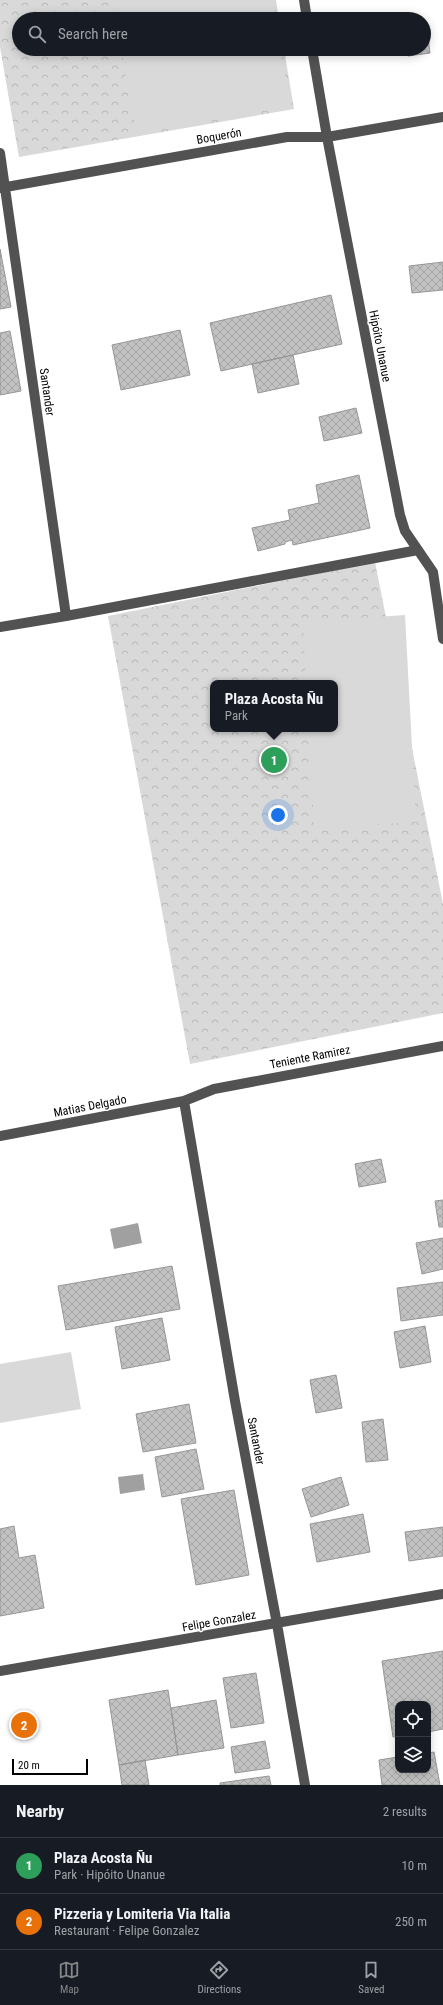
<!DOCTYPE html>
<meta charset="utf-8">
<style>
:root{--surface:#171b24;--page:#242831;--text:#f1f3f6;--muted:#9ea1a6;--line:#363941;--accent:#858687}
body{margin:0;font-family:"Roboto Condensed",sans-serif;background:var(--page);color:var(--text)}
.controls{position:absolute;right:12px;bottom:12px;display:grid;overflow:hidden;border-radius:8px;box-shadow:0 2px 10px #0003}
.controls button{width:36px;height:36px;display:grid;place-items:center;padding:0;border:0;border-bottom:1px solid var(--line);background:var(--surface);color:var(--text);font:20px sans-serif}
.scale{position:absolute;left:12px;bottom:10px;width:76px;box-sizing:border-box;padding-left:4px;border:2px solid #000;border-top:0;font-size:11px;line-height:14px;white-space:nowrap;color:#000;-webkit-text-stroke:3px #fff;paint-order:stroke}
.you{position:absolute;left:278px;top:815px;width:14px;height:14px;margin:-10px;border:3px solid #fff;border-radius:50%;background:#1a73e8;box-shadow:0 0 0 6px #1a73e833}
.badge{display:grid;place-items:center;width:26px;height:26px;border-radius:50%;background:var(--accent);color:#fff;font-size:13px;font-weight:700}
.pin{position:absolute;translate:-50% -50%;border:2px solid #fff;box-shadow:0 1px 4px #0006}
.popup{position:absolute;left:210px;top:680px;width:128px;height:52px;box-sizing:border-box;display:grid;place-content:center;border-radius:8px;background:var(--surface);filter:drop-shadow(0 1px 3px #0005);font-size:13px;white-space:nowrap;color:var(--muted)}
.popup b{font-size:15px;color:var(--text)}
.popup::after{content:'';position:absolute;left:50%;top:100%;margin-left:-8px;border:8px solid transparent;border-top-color:var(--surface)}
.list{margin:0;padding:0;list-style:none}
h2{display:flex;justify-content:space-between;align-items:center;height:52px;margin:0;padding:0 16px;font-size:17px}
h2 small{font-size:13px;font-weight:400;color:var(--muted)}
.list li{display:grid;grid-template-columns:26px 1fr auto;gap:12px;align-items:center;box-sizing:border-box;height:56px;padding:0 16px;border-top:1px solid var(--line)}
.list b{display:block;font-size:15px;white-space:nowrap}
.list p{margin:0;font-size:13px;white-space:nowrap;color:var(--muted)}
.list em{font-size:13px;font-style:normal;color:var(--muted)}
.icon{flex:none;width:22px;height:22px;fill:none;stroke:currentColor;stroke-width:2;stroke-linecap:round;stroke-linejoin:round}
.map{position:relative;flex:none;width:443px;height:1785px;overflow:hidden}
.search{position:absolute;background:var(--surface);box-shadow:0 2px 10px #0003;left:12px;right:12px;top:12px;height:44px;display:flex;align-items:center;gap:10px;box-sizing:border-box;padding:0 14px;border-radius:22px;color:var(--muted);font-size:15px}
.sheet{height:164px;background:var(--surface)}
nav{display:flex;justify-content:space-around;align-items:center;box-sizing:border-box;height:56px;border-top:1px solid var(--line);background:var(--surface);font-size:11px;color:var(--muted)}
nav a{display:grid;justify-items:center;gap:2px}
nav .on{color:var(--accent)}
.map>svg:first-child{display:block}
</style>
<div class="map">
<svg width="443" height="1785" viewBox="0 0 443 1785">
<defs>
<pattern id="park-crowns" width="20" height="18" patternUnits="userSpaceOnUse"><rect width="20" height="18" fill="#d9d9d9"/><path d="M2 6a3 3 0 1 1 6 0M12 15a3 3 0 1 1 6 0" fill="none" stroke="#b8b8b8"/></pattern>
<pattern id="building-cross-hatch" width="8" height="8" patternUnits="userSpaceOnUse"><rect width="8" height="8" fill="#c2c2c2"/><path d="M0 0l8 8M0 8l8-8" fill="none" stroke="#a5a5a5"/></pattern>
</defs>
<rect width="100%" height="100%" fill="#fff"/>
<path fill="url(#park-crowns)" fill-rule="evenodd" d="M0 0H276L279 19H19V49H284L294 109 19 157 0 47Z
M375 562 443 904V1013L190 1064 108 616ZM213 683H335V729H213Z"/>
<path fill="#d9d9d9" d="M113 0H271L275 19H116Z
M121 49H280L291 106 137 134Z
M405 615 416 822 314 828 309 729H335V683H306L303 622Z
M71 1352 81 1409 0 1423V1364Z"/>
<path fill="#a0a0a0" d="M138 1223 142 1243 114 1249 110 1229Z
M143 1474 145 1490 120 1494 118 1477Z"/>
<path fill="url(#building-cross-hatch)" stroke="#969696" d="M424 30H427L430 53 408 56 407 49H424Z
M0 249 11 307 0 309Z
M443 262V290L412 293 409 266Z
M331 295 342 344 221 371 210 323Z
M180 330 190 375 121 390 112 345Z
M10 331 21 391 0 395V333Z
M293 355 299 384 258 393 252 364Z
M356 408 362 433 324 441 319 417Z
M359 475 370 528 293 545 292 540 285 542V544L258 551 252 528 290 520 288 510 319 503 316 485Z
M381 1159 386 1182 359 1187 355 1164Z
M443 1200V1227H439L435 1201Z
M443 1238V1269L422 1274 416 1243Z
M172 1266 180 1309 66 1330 58 1286Z
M443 1282V1315L401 1321 397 1288Z
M162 1318 170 1360 122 1369 115 1327Z
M425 1326 431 1362 400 1368 394 1332Z
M336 1375 342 1408 316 1413 310 1380Z
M189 1404 196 1443 143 1452 136 1414Z
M383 1419 388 1460 366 1462 362 1422Z
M196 1449 204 1489 162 1497 155 1457Z
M341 1477 349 1505 311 1517 302 1489Z
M234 1490 249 1575 196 1585 181 1499Z
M363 1514 370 1552 317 1562 310 1524Z
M14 1526 19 1558 35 1555 44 1608 0 1616V1529Z
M443 1527V1556L409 1561 405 1532Z
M443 1651V1729L428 1732V1704H398V1736L393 1737 382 1661Z
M256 1673 264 1723 231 1728 223 1678Z
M168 1690 178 1755 119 1765 109 1700Z
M216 1700 224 1748 178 1755 171 1708Z
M265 1741 270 1768 235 1773 231 1747Z
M434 1752 440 1785H382L379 1760 398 1757V1770H428V1753Z
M145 1760 149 1785H122L119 1765Z
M269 1776 271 1785H220V1783Z"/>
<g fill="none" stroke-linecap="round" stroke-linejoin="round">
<path stroke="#525252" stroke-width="10" d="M304 0 307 19
M312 49 327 137 400 515 405 531 433 572 443 639
M0 153 66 616 0 627
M0 188 287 137H327L443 117
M66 616 418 550
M184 1101 235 1401 277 1624 305 1785
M0 1136 184 1101 214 1089 443 1046
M0 1671 443 1594"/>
</g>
<g text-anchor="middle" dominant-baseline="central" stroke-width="3" stroke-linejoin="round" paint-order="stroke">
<g font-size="12" fill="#000" stroke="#fff">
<text transform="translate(219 136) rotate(-10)">Boquerón</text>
<text transform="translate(380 346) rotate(79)">Hipóito Unanue</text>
<text transform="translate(47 392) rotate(82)">Santander</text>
<text transform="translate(310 1057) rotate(-11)">Teniente Ramirez</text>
<text transform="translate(90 1106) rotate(-11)">Matias Delgado</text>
<text transform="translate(256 1441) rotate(79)">Santander</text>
<text transform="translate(219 1621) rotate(-10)">Felipe Gonzalez</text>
</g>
</g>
</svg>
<div class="controls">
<button><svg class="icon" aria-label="locate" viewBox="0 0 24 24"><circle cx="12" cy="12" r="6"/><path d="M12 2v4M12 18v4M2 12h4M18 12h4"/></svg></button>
<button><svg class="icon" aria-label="layers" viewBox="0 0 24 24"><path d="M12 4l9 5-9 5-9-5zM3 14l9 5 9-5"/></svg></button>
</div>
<div class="scale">20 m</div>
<div class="you"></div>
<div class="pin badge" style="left:274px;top:760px;background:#2e9e5b">1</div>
<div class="popup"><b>Plaza Acosta Ñu</b>Park</div>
<div class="pin badge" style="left:24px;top:1725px;background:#e8710a">2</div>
<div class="search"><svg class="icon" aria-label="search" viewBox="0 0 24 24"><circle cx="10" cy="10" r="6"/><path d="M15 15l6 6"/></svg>Search here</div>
</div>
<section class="sheet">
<h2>Nearby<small>2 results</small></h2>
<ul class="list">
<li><span class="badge" style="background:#2e9e5b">1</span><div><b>Plaza Acosta Ñu</b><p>Park · Hipóito Unanue</p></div><em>10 m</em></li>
<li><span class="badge" style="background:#e8710a">2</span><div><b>Pizzeria y Lomiteria Via Italia</b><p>Restaurant · Felipe Gonzalez</p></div><em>250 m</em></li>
</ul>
</section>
<nav>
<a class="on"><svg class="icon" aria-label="map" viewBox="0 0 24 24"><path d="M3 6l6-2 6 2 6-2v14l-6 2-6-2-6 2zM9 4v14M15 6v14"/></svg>Map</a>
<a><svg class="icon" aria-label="directions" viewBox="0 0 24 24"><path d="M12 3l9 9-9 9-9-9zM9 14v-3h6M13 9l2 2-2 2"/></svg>Directions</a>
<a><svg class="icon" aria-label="saved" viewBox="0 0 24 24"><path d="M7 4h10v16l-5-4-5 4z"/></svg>Saved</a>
</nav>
